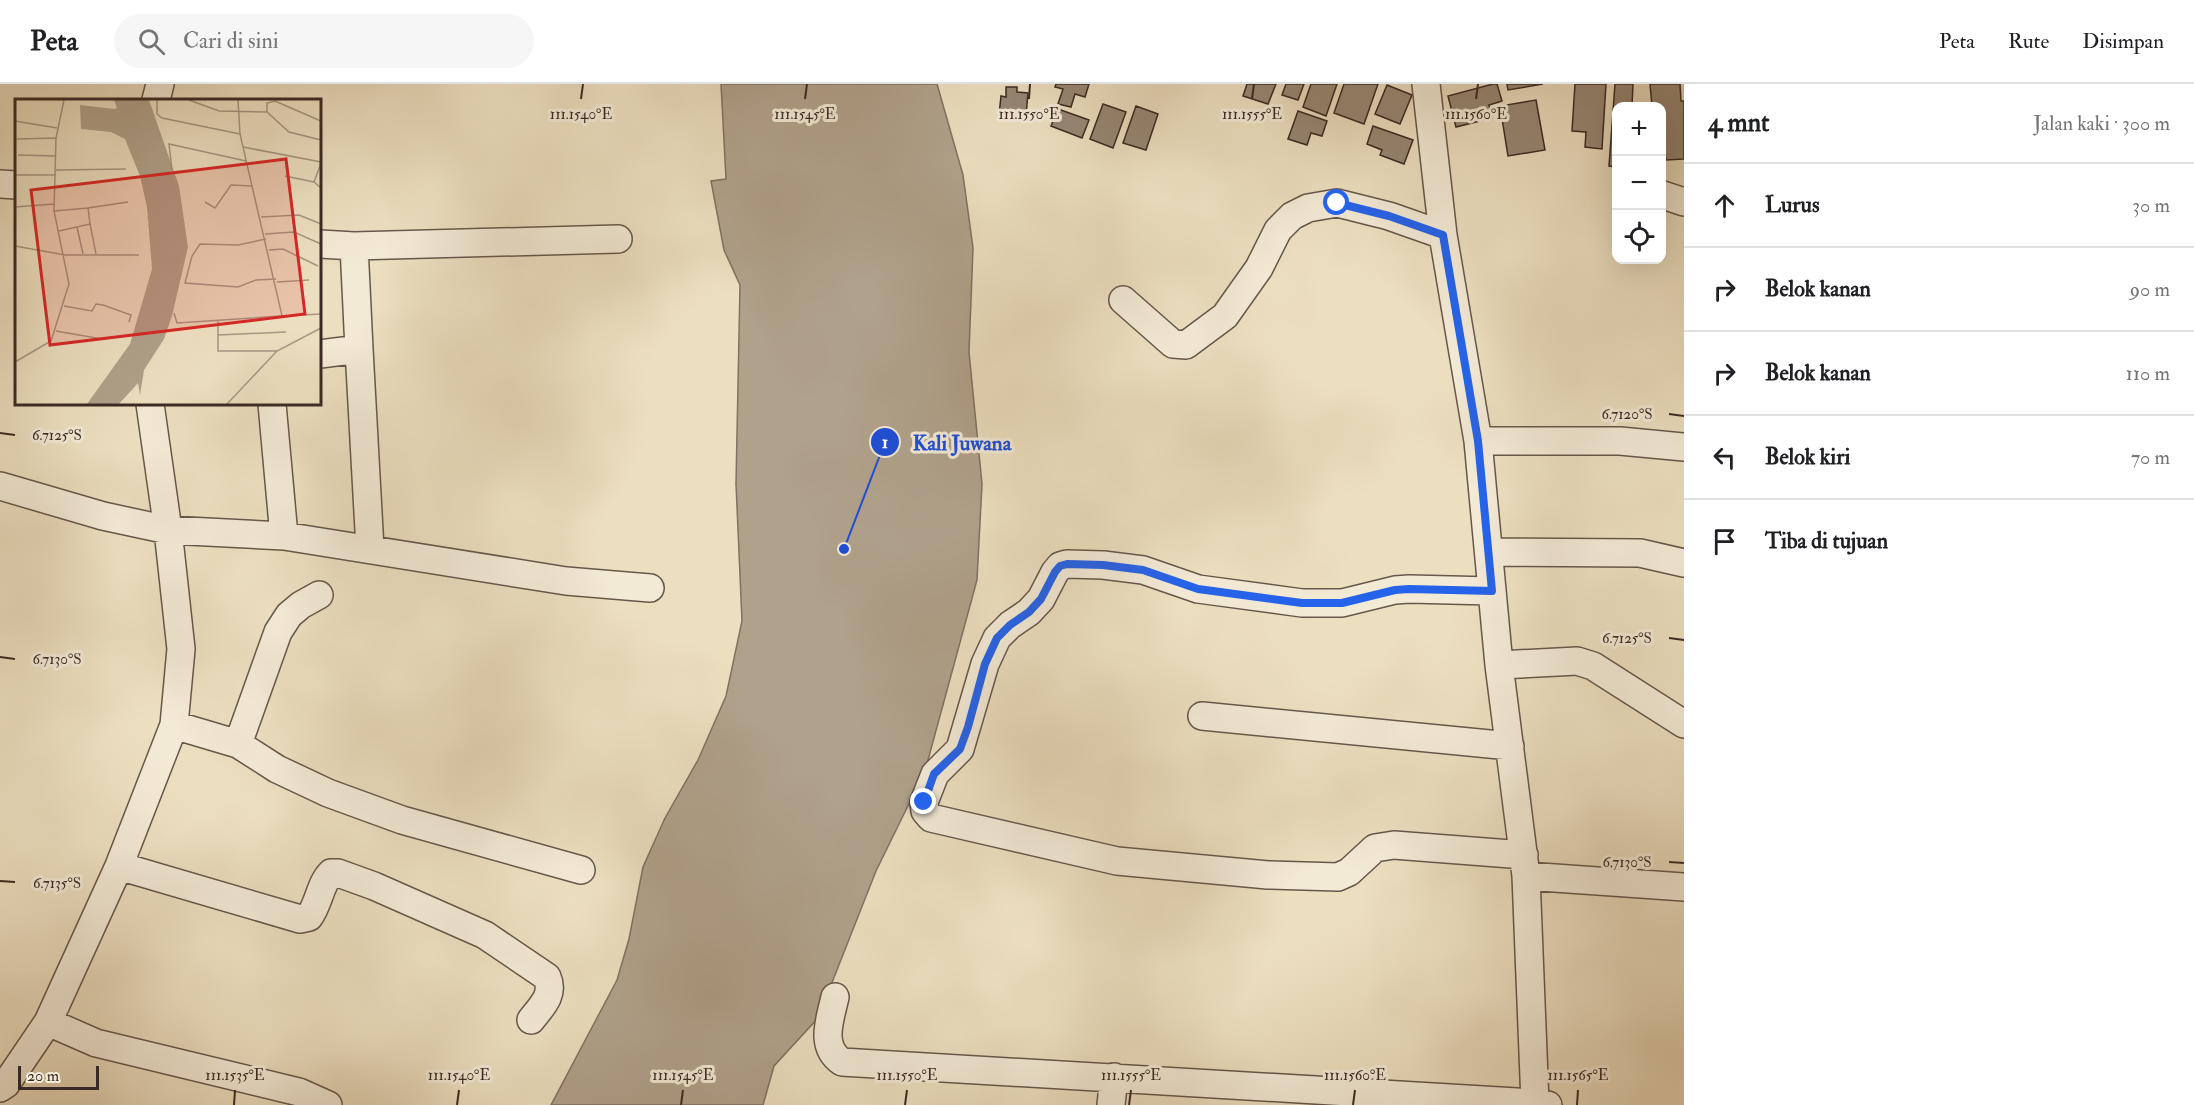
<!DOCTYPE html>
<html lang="id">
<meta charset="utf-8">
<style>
:root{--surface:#fff;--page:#f6f6f6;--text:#202124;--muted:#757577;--line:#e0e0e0}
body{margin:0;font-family:"IM FELL Double Pica",serif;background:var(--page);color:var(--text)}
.controls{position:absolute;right:18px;top:18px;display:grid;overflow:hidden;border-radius:12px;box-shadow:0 6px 24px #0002}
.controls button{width:54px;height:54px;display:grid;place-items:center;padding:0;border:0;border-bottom:2px solid var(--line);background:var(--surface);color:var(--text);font:30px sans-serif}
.scale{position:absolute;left:18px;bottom:15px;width:81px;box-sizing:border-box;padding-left:6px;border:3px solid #3b2a24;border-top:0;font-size:16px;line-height:21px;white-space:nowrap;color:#3b2a24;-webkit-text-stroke:4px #f3ead6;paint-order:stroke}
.stop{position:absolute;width:18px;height:18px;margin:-14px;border:4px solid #2563eb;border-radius:50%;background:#fff}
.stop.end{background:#2563eb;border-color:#fff;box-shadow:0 2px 6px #0008}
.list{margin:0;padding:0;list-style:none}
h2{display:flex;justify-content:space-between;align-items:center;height:78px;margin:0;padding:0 24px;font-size:26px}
h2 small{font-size:20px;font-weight:400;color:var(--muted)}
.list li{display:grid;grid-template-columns:39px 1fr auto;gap:18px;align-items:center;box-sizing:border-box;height:84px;padding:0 24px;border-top:2px solid var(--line)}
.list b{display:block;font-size:22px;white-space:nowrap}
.list em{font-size:20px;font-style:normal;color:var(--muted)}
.icon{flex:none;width:33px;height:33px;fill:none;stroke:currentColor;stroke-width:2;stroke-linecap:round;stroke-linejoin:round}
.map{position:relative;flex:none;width:1684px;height:1021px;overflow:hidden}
header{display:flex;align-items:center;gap:36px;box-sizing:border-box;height:84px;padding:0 30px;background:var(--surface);border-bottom:2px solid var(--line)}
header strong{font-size:28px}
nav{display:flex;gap:33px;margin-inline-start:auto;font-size:21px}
.search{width:420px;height:54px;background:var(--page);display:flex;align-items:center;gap:15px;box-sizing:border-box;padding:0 21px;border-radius:33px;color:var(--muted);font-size:22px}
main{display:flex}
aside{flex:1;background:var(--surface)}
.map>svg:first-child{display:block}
</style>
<header>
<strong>Peta</strong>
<div class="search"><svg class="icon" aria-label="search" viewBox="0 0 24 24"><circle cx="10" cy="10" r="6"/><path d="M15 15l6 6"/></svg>Cari di sini</div>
<nav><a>Peta</a><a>Rute</a><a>Disimpan</a></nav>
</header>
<main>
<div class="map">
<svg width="1684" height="1021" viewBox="0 0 1684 1021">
<rect width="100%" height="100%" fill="#ecdfc0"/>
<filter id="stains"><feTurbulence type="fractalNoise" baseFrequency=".00333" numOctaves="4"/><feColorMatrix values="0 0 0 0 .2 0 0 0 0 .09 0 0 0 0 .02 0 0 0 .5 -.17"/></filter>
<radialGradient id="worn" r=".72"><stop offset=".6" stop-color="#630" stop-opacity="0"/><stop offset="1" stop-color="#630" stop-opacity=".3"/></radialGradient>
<path fill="#b0a18b" stroke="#817162" stroke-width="1.5" d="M721 0H937L963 91 973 164 969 268 982 400 977 496 925 687 876 787 818 934 774 982 763 1021H551L617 896 629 855 643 783 665 734 698 676 726 612 742 537 736 400 740 201 724 166 711 97 726 95Z"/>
<path fill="#978875" stroke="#3b2a24" stroke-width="1.5" d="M1056 0H1089L1085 13 1075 10 1071 23 1058 20 1063 5 1055 3Z
M1247 0H1276L1268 20 1243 12Z
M1286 0H1304L1298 16 1282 11Z
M1311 0H1337L1326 32 1303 23Z
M1344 0H1378L1364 40 1334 29Z
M1493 0H1497L1502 17 1489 21 1492 34 1456 43 1448 12Z
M1507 0H1543L1508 6Z
M1575 0H1606L1602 65 1585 63 1586 48 1572 47Z
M1615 0H1633L1632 22H1616V83L1609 82Z
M1650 0H1680L1681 17H1684V75L1666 76 1664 60H1662V22H1652Z
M1387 1 1412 11 1400 40 1375 30Z
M1006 3H1017V8L1028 9 1026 32 999 31 1001 12 1006 13Z
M1536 16 1545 66 1508 72 1500 22Z
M1103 20 1126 28 1113 64 1090 55Z
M1136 22 1158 30 1146 66 1123 59Z
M1058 25 1089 36 1082 54 1051 42Z
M1298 27 1327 37 1322 52 1311 49 1307 61 1288 55Z
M1373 42 1413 56 1404 80 1380 71 1382 66 1367 60Z"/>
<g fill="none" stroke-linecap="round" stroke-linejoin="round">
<g stroke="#67574b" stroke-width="30">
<path id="minor" d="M1426 0 1443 151 1478 357 1499 581 1526 792 1535 1019 1548 1021
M156 16 160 0
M0 100 16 101
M1663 111 1684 118
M320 160 354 162
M1123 216 1173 260 1186 261 1225 232 1259 184 1278 146 1292 132 1308 124 1337 119 1389 132 1443 151
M359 265 370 465
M320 270 359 265 354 162 618 155
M272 320 284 452
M1478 357H1620L1684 363
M0 402 103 432 168 446 284 452 566 497 650 504
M1489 468 1640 469 1684 479
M1492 507 1409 505 1395 506 1342 519H1302L1198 505 1143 486 1103 481 1067 480 1060 482 1055 488 1041 515 1029 528 1010 541 997 554 985 580 960 665 935 690 924 718 925 727 931 734 1117 777 1268 791 1338 793 1349 788 1375 764 1394 761 1524 771
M1499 581 1577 577 1593 582 1684 640
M1202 632 1510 662
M174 641 238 660 277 685 328 709 402 736 581 786
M238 660 278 548 289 531 301 521 319 511
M119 782 300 835 309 833C319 820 320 800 331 789H338L374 802 485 851 547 893C555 911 541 923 531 936
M1526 792 1684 803
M835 913C830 936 819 962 842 978L1535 1019
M48 938 96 959 299 1008 328 1021
M0 1004 6 1000 48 938 119 782 174 641 181 565 168 446 150 320
M1111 1021 1114 993"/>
</g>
<use href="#minor" stroke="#f3ead6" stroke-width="27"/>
</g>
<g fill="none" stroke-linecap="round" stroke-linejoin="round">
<path stroke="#2563eb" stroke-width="8" d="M924 718 934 690 960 665 968 643 985 580 997 554 1010 541 1029 528 1041 515 1055 488 1060 482 1067 480 1103 481 1143 486 1198 505 1302 519H1342L1395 506 1409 505 1492 507 1478 357 1443 151 1389 132 1337 119"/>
</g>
<path fill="none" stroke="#3b2a24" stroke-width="2" d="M581 15 583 0M805 15 807 0M1029 15 1030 0M1252 15 1254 0M1476 15 1478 0M1669 330 1684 332M0 349 15 351M1669 554 1684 556M0 573 15 575M1669 778 1684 779M0 797 15 798M234 1021 235 1006M457 1021 459 1006M681 1021 683 1006M905 1021 907 1006M1129 1021 1131 1006M1353 1021 1355 1006M1577 1021 1578 1006"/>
<g transform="translate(15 15)">
<rect width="306" height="306" fill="#ecdfc0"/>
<path d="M99 1H134L164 87 173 148 157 217 149 240 129 271 125 296 123 284 104 305H72L115 245 137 170 132 108 125 77 110 40 96 33 66 30 65 6 99 10 102 9Z" fill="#b0a18b"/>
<path fill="none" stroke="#a59782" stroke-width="1.5" d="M142 1V15L147 19 225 35M174 1 204 12 252 13 274 33 306 41M223 1 225 35 267 217 306 215M252 13V4L260 2 306 22M0 22 42 29M2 40 41 39M228 48 306 63M3 56 41 57M41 71 111 70M157 71 154 45 231 62M1 76H41M270 77 299 83 306 89M299 83 306 64M190 103 200 109 216 86 237 87M0 108 39 105M39 112 73 109M246 118 284 116 306 125M75 125 81 155M62 128 68 155M44 132 75 125 73 109 113 103M250 135 279 133 306 145M251 140 223 146 185 145 177 157 170 184 223 188 241 181 261 180M0 147 50 156H124M254 151 268 150 303 167M262 183 294 181M49 207 77 212 81 205 88 206 116 216 114 223M159 214 162 224 267 217M203 221V252H262M41 232 87 240M203 236 271 233M0 263 36 242 54 185 39 112 41 39 49 1M212 305 262 252 306 229"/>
<path fill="#d62828" fill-opacity="0.15" stroke="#d62828" stroke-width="3" d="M271 60 290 215 35 246 16 91Z"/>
<rect width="306" height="306" fill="none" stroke="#3b2a24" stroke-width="3"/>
</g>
<g font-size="15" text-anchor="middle" fill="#3b2a24" stroke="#f3ead6" stroke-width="6" stroke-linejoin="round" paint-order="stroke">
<text x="581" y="35">111.1540°E</text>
<text x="805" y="35">111.1545°E</text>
<text x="1029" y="35">111.1550°E</text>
<text x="1252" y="35">111.1555°E</text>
<text x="1476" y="35">111.1560°E</text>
<text x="1627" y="335">6.7120°S</text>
<text x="57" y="356">6.7125°S</text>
<text x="1627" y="559">6.7125°S</text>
<text x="57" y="580">6.7130°S</text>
<text x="1627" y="783">6.7130°S</text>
<text x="57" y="804">6.7135°S</text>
<text x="235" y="996">111.1535°E</text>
<text x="459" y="996">111.1540°E</text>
<text x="683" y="996">111.1545°E</text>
<text x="907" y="996">111.1550°E</text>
<text x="1131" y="996">111.1555°E</text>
<text x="1355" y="996">111.1560°E</text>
<text x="1578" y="996">111.1565°E</text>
</g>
<path fill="none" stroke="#1d4ed8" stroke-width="2" d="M844 465L885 358"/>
<g fill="#1d4ed8" stroke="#f3ead6" stroke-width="2">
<circle cx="844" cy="465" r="6"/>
<circle cx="885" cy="358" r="15"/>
</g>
<g font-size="18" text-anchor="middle" font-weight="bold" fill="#fff">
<text x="885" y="364">1</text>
</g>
<g font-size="21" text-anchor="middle" font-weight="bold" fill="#1d4ed8" stroke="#f3ead6" stroke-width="6" stroke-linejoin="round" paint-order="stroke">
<text x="962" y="366">Kali Juwana</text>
</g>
<rect width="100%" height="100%" filter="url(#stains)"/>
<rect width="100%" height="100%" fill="url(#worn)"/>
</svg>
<div class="controls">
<button>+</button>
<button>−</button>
<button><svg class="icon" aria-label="locate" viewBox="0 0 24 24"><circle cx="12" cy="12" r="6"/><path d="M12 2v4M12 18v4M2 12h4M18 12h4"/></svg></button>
</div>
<div class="scale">20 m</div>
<div class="stop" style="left:1337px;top:119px"></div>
<div class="stop end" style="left:924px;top:718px"></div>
</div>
<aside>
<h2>4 mnt<small>Jalan kaki · 300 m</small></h2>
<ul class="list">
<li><svg class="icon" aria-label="ahead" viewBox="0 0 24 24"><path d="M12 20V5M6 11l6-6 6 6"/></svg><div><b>Lurus</b></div><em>30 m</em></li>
<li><svg class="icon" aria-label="right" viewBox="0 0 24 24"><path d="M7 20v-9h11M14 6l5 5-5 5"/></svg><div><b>Belok kanan</b></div><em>90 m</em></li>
<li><svg class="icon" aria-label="right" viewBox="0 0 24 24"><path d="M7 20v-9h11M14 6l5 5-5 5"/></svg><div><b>Belok kanan</b></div><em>110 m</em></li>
<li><svg class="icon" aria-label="left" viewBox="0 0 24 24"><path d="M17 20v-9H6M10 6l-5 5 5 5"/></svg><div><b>Belok kiri</b></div><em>70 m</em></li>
<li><svg class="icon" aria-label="arrive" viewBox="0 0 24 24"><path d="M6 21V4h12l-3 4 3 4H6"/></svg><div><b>Tiba di tujuan</b></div></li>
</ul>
</aside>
</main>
